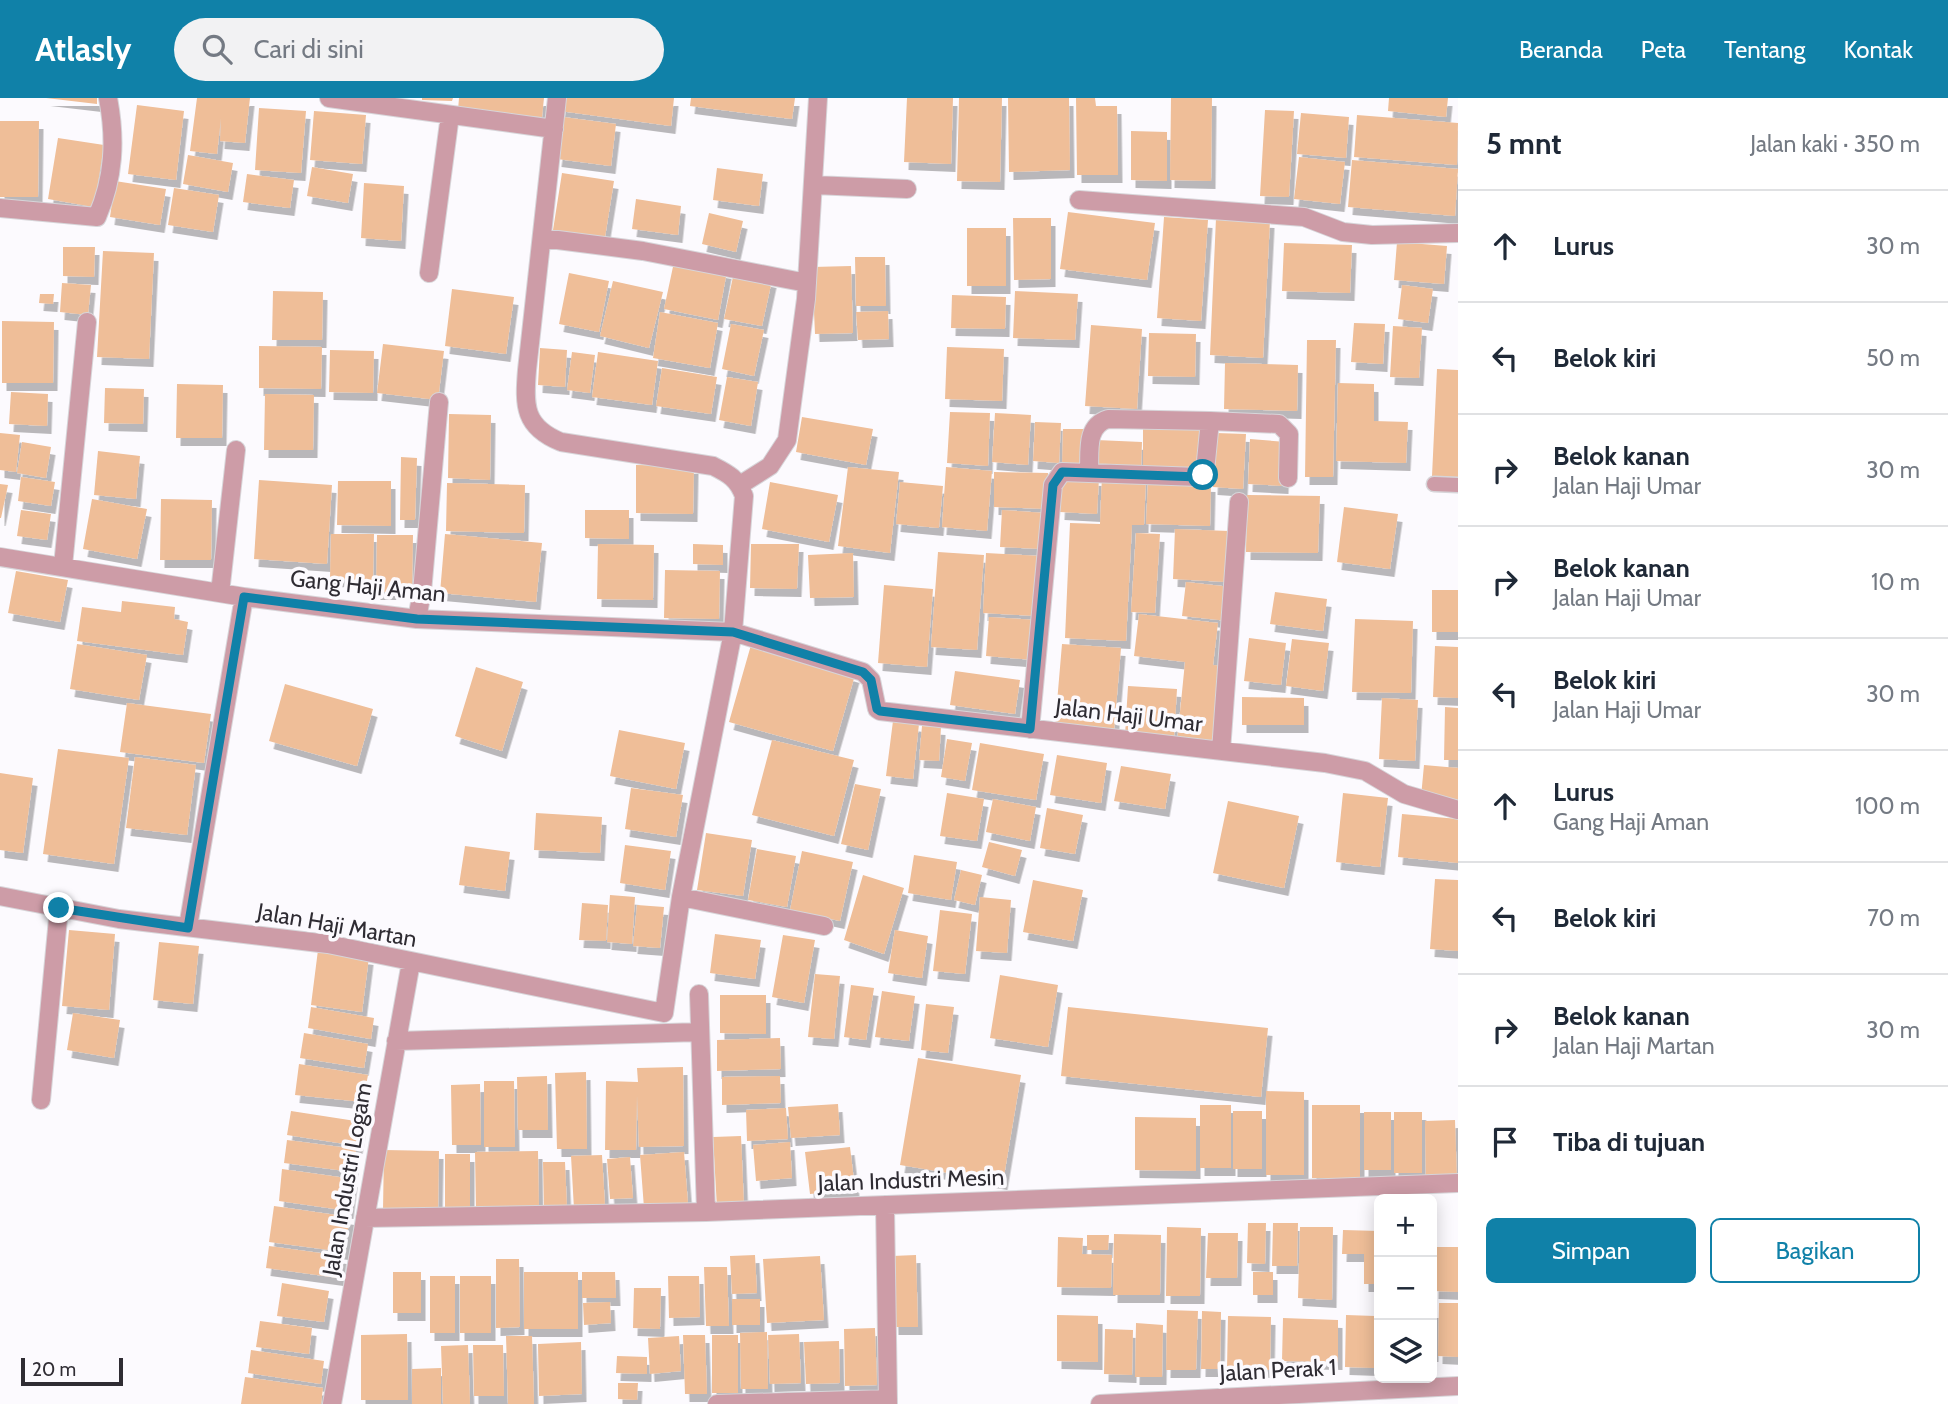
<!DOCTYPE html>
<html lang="id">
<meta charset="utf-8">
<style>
:root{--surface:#fff;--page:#f2f2f3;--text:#1f2937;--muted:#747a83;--line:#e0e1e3;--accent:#1081a8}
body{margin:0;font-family:Cabin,sans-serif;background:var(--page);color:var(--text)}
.controls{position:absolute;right:21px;bottom:21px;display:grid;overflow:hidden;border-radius:10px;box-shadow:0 4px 18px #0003}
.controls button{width:63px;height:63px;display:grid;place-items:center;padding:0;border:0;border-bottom:2px solid var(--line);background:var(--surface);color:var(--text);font:35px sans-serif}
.scale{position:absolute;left:21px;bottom:18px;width:102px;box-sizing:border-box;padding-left:7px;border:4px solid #2f2c33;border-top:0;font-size:19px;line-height:24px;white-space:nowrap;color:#2f2c33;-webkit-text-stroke:5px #fcfafe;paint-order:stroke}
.stop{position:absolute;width:21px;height:21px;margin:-16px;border:5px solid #1081a8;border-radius:50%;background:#fff}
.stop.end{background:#1081a8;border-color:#fff;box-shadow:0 2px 7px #0008}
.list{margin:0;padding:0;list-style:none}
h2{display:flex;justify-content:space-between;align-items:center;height:91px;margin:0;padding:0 28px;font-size:30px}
h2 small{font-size:23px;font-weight:400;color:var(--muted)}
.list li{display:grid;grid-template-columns:46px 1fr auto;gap:21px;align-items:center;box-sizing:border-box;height:112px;padding:0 28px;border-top:2px solid var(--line)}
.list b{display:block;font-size:26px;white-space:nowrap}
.list p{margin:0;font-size:23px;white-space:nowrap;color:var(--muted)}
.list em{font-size:23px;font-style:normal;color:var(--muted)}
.actions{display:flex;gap:14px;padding:21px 28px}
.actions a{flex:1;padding:16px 0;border:2px solid var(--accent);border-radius:10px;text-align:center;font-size:24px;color:var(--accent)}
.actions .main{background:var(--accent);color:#fff}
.icon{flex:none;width:38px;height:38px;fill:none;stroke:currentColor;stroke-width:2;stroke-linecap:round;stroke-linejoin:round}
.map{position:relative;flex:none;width:1458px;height:1306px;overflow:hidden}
header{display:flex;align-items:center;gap:42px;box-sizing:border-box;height:98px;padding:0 35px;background:var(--accent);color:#fff}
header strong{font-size:33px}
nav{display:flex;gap:38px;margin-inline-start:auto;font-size:24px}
.search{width:490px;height:63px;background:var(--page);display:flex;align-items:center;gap:18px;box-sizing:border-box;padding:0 24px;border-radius:38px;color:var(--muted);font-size:26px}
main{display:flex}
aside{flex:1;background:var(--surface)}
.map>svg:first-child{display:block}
</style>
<header>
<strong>Atlasly</strong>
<div class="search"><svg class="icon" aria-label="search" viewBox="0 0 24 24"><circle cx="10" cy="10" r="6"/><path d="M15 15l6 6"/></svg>Cari di sini</div>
<nav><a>Beranda</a><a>Peta</a><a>Tentang</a><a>Kontak</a></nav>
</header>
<main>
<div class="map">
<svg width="1458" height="1306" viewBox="0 0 1458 1306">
<defs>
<filter id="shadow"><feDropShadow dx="4.5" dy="8" stdDeviation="0" flood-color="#0004"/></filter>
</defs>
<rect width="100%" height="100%" fill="#fcfafe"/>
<path fill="#efbe98" filter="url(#shadow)" d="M46 0H97V6Z
M197 0H250L245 45 220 43 221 20 217 56 190 53Z
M422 0H453L452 3 422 2Z
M459 0H544L542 19 458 12Z
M562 0H674L671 28 560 13Z
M691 0H795L792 21 690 8Z
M907 0H953L951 66 904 64Z
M959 0H1002L1000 84 957 83Z
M1008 0H1069L1070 72 1009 74Z
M1076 0H1095L1096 8H1117L1118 77H1077Z
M1171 0H1212L1211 83 1170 82Z
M1389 0H1448L1446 19 1388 13Z
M137 7 184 13 176 82 128 76Z
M259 10 306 13 301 75 255 72Z
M1265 12 1294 13 1289 99 1260 98Z
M314 13 366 17 362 66 310 62Z
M1301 15 1349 19 1346 60 1297 56Z
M1357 17 1458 25 1457 67 1354 59Z
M563 19 616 26 611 68 557 61Z
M0 23H39L38 99H0Z
M1131 33 1167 34V83L1131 82Z
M58 40 104 47 94 109 48 101Z
M188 57 233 65 228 94 183 86Z
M1299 59 1345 64 1340 106 1294 101Z
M1352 62 1458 71 1455 118 1348 109Z
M312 69 353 76 348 105 307 98Z
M717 70 763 76 759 108 713 102Z
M562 75 614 83 605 139 553 132Z
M247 76 294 82 290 110 243 104Z
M115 83 166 91 160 127 110 119Z
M364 85 404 88 401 143 361 140Z
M174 90 219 97 213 134 168 127Z
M636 101 681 108 678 137 632 131Z
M1068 114 1155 125 1147 182 1060 171Z
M709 115 743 123 736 154 702 146Z
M1164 119 1208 122 1201 223 1157 220Z
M1013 120H1051V181L1014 182Z
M1216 120 1270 122 1263 260 1210 257Z
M967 130H1006V188H967Z
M1397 144 1447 148 1444 186 1394 182Z
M1284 145 1352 147 1350 195 1282 193Z
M63 149H95L94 179 63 178Z
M103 153 154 155 149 261 97 259Z
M855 159H885L886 208H856Z
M674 164 727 173 718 222 664 211Z
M851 168 853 235 815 236 812 169Z
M734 174 772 182 762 228 724 221Z
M569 175 609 183 599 234 559 226Z
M613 183 663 194 649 250 600 238Z
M62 185 91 187 88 217 60 214Z
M1402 187 1433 191 1428 225 1398 221Z
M452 191 514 199 506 256 445 248Z
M273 193 323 194 322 242H272Z
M1015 193 1078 196 1075 242 1013 240Z
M40 196H54L53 206 39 205Z
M952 197 1006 199 1005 231 951 230Z
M888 213 889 241 858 242 856 214Z
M660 214 718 225 710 270 653 260Z
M2 223 54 224 53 285H2Z
M1354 225 1385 226 1383 266 1351 264Z
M731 226 764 232 754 278 722 271Z
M1091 227 1142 231 1137 311 1085 308Z
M1393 228 1422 230 1419 280 1390 279Z
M1149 235 1196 236 1195 279 1148 278Z
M1307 242H1336L1333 379H1305Z
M383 246 444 253 438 302 377 295Z
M259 248 322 249 321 291 259 290Z
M947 249 1004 251 1002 303 945 301Z
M540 250 567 252 565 289 538 287Z
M330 252 374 253 373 295 329 294Z
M572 254 595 257 590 295 567 292Z
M598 254 658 263 652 307 592 299Z
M1225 265 1298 267 1297 313 1224 311Z
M662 270 717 279 711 316 656 308Z
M1437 271 1458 272V379L1432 378Z
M727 279 758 284 751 328 719 322Z
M1338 285 1374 286V323L1408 324 1406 365 1336 363Z
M177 286 223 287 222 340H176Z
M105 290 144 291 143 326 104 325Z
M11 294 48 296 47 328 9 326Z
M265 296 314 297 313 352H264Z
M950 314 990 315 988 368 947 365Z
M995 315 1031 317 1028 367 992 364Z
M449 316 491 317 490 382 448 380Z
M802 319 873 331 866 367 796 354Z
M1035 324 1061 325 1059 365 1033 363Z
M1143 326H1203V370H1143Z
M1063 331H1087L1085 369H1062Z
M0 335 20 337 16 374 0 372Z
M1216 335 1246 336 1243 391 1213 389Z
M1250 341 1286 344 1284 388 1248 386Z
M1096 342 1142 344 1141 372 1094 371Z
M22 344 51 349 46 380 17 375Z
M98 353 140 358 136 401 94 397Z
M401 359 417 360 415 422H400Z
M636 367 694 368 693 416 636 415Z
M848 369 899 374 890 455 838 448Z
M946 369 992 373 987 433 942 429Z
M994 374 1048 375 1047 411 994 409Z
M1102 377 1146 379 1144 427H1132L1126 543 1065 540 1070 425 1100 426Z
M21 379 55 384 51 408 18 403Z
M1062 379 1099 380 1097 416 1060 414Z
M259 382 332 387 327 466 254 461Z
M338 383H391V428L337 427Z
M770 384 838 397 829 444 762 431Z
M900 384 943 388 939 430 896 426Z
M1148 384 1211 386 1210 428 1146 426Z
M447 385 525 387 524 435 446 433Z
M0 386 8 387 1 420H0Z
M1247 397 1320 398 1318 455 1246 454Z
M92 401 147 411 137 461 83 451Z
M161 401 212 402 211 462H160Z
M1344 409 1398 416 1390 471 1337 464Z
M21 412 51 416 47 442 17 438Z
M585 412H629V441L585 440Z
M1002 412 1045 415 1043 451 1000 449Z
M1175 431 1229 433 1226 484 1173 481Z
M1136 435 1160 436 1155 515 1131 514Z
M331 436H374L373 482 330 481Z
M445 436 542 445 536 504 440 495Z
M377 437H413L412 494H376Z
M598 446 654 447 653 502 597 501Z
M693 446 723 447V467L693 466Z
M751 446H799L797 491 750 490Z
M938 454 984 457 977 552 931 549Z
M853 455 854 499 810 500 808 457Z
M986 455 1039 458 1036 518 983 515Z
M665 472 720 473 719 521 664 520Z
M16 473 68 482 60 524 8 515Z
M1186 484 1231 489 1228 523 1182 518Z
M884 487 933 491 927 569 878 565Z
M1432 492H1458V534H1432Z
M1275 494 1327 501 1323 533 1270 526Z
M122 503 175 509 174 521 188 524 183 557 77 543 82 509 121 514Z
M1139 516 1218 525 1213 567 1223 568 1216 647 1177 644 1185 564 1134 558Z
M989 519 1036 522 1034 562 986 558Z
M1355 521 1413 523 1411 595 1352 594Z
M1249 540 1286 545 1281 587 1244 583Z
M1292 541 1329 545 1323 593 1286 588Z
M77 546 147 557 139 602 70 591Z
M1062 546 1121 550 1114 633 1055 628Z
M751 547 855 577 833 653 729 624Z
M1435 548 1458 549V600L1433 599Z
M476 569 523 584 502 653 455 638Z
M955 573 1020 582 1015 616 950 607Z
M285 586 373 611 357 668 269 643Z
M1128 588 1177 591 1174 639 1125 637Z
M1242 599 1304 600V627H1242Z
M1382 600 1418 602 1415 663 1379 661Z
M127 605 211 616 204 665 120 654Z
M1445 609 1458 610V662H1444Z
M893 623 919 626 913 681 886 678Z
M922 628 941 629 939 663 919 662Z
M619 632 685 645 676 691 610 678Z
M947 641 972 645 965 683 941 679Z
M772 642 854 662 834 738 752 717Z
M980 645 1044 656 1036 702 972 692Z
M58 651 129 660 114 766 43 756Z
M1057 657 1107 665 1101 705 1050 697Z
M135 659 196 667 187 737 126 730Z
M1424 667 1458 670V702L1421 699Z
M1121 668 1171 676 1165 711 1114 703Z
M0 675 33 680 23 755 0 752Z
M855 686 881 691 868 752 841 746Z
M631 690 683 697 676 739 625 731Z
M947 695 984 701 977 743 940 738Z
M1343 695 1388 700 1380 769 1336 764Z
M993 701 1036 709 1030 743 986 734Z
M1228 703 1299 718 1284 790 1213 775Z
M1047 710 1083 717 1075 756 1040 750Z
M536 715 602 719 600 755 534 752Z
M1402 716 1458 721V765L1398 759Z
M706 735 752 742 743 798 697 792Z
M989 744 1022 752 1015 778 982 769Z
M625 747 671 753 665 792 620 785Z
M465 748 510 754 505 793 459 787Z
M757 751 796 758 787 809 748 802Z
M802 753 853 764 840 823 790 812Z
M914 757 957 764 951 802 908 795Z
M961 772 982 777 975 807 954 802Z
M863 777 904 790 884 856 844 842Z
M1435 781 1458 782V853L1430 851Z
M1033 782 1083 792 1073 843 1023 834Z
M610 797 635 799 632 846 607 844Z
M980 799 1011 802 1007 855 976 853Z
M582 805 608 807 606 843 579 842Z
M637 807 664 809 660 850 633 848Z
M940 812 972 816 965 876 933 873Z
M69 832 115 836 109 912 62 908Z
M895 832 928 838 922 880 888 875Z
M715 836 761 842 755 881 710 875Z
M783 837 815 842 804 905 772 899Z
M159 844 199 848 193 906 153 902Z
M318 852 369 859 362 914 311 907Z
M815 876 840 878 834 941 808 939Z
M1000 877 1058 887 1048 949 990 940Z
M851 887 874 890 866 942 844 939Z
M882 893 915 898 909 943 875 939Z
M720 897H766V936L720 935Z
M926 906 954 909 948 955 921 952Z
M311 909 374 920 371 941 308 930Z
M1068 909 1268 930 1261 999 1061 978Z
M73 915 120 922 114 960 67 952Z
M304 935 368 946 364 970 300 960Z
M780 940 781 971 717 973V942Z
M918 960 1021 977 1003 1084 900 1067Z
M299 966 368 977 363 1004 295 997Z
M683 969 684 1048 639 1049 637 997 636 1052H605L606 983 638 984 637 970Z
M586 974 587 1051H557L555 975Z
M547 978 548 1032H518L517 979Z
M780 978 781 1005 722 1007V979Z
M484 983H514L515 1049H484Z
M480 986 481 1047H452L451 987Z
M1266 993 1304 994V1077H1266Z
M838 1006 840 1037 791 1040 788 1009Z
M1200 1007H1231V1070H1200Z
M1312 1007H1360V1080H1312Z
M786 1010 788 1041 747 1043 746 1012Z
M291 1013 362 1024 358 1048 287 1037Z
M1233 1013H1262V1071H1233Z
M1364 1014H1391V1072H1364Z
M1394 1014H1422V1075H1394Z
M1135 1019 1196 1020V1073L1135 1072Z
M1455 1022 1457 1084 1426 1085 1425 1023Z
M741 1038 744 1108 717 1110 713 1039Z
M287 1042 356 1051 353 1074 284 1065Z
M790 1044 792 1080 756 1083 753 1047Z
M850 1049 855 1091 810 1096 805 1054Z
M384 1052 439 1053 438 1113 383 1112Z
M538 1053 539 1113 476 1114 475 1054Z
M684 1054 688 1106 644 1110 640 1057Z
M445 1056H470V1113H445Z
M602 1057 605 1108 574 1111 571 1058Z
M630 1059 633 1100 610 1101 607 1061Z
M543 1064H565L567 1111H544Z
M282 1071 353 1081 349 1113 279 1103Z
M274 1108 350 1119 344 1154 269 1144Z
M1248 1125H1266L1265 1166 1247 1165Z
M1273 1125H1298L1297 1168H1272Z
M1167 1129 1201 1130 1200 1198H1166Z
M1300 1129H1333L1332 1202 1298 1200Z
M1343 1132 1379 1133V1186H1364V1156H1342Z
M1208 1135H1238L1237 1180H1206Z
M1114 1136 1161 1137 1160 1197H1113Z
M1087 1137H1109L1108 1152H1087Z
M1058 1139 1083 1140 1082 1156 1112 1157 1111 1190 1057 1189Z
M269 1148 342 1158 339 1180 266 1170Z
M1435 1149H1458V1194L1434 1193Z
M755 1157 757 1195 732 1196 730 1158Z
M916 1157 918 1229H894L892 1158Z
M820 1158 824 1222 767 1225 763 1161Z
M496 1161H519L520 1229 496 1230Z
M704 1169H727L729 1228H706Z
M393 1174H421V1215H393Z
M524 1174H578V1231H524Z
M582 1174H615L616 1200H582Z
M1253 1174H1273V1197H1253Z
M430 1178H455V1235H430Z
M460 1178H491V1235H460Z
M668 1178H699L700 1219 669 1220Z
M282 1185 329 1193 324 1224 277 1218Z
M634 1190H661L660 1231 633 1230Z
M732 1201H760V1227H732Z
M610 1204 611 1225 584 1227 583 1205Z
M1439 1205H1458V1259L1438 1258Z
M1167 1212 1198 1213 1196 1272H1166Z
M1432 1212H1435L1434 1256H1432Z
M1202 1213 1221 1214 1220 1271H1201Z
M1057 1217 1098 1218V1264L1057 1263Z
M1346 1217 1375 1218 1374 1270 1345 1269Z
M1228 1218 1271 1219 1270 1272 1227 1271Z
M1283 1220 1338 1222V1264L1282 1263Z
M260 1223 312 1230 309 1256 256 1249Z
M1136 1225 1163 1227 1162 1279H1135Z
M875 1230 877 1287 845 1288 844 1231Z
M1105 1231 1133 1232 1132 1277 1104 1276Z
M767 1234 768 1291H741L740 1235Z
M407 1236 408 1302H361V1237Z
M799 1236 801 1285 770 1286 768 1237Z
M683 1237H705L707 1296H685Z
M712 1237H738V1295H712Z
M506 1238H532L534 1306H508Z
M679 1238 681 1273 650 1276 648 1240Z
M839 1243 840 1285 806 1286 804 1244Z
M581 1244 582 1296 539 1298 538 1246Z
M468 1247 470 1306H443L441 1248Z
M473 1247H503L504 1298H474Z
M251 1252 324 1263 321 1286 248 1275Z
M617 1258 647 1259V1276L616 1275Z
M441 1270V1306H412V1271Z
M245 1279 323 1290 321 1306H241Z
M618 1285H638L637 1302 618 1301Z"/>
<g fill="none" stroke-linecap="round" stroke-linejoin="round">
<g stroke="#d7d5d9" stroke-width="17">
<path id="lane" d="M1434 386 1458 387"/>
</g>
<g stroke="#d7d5d9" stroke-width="20">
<path id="street" d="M329 0 554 31
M814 87 907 91
M1079 102 1304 119 1343 134 1372 137 1458 135
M0 110 97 119C114 80 116 42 108 0
M542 140 643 153 807 185
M429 175 450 17
M1089 375C1090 354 1085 328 1108 321L1210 323
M740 387 770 368 787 342 806 201 818 0
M0 459 244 499 417 521 733 534 863 574 871 582 877 611 880 613 1325 665 1365 673 1404 696 1458 712
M63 468 87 224
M220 495 236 352
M417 521 422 494 439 304
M1030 631 1053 387 1062 374 1199 379 1205 373 1210 323 1279 326 1289 336 1288 380
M1221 653 1239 404
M0 798 119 821 328 846 664 915 681 799 733 534 744 398C738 381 729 376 713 368L561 344C524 329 524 308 527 272L557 0
M681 799 824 828
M188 829 244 499
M699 896 706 1114
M396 943 700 934
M41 1002 59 810
M885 1107 888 1306
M365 1120 706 1114 1458 1085
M332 1306 411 864
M717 1306 888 1301
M1100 1306 1458 1288"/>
</g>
<use href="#lane" stroke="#cd9ca7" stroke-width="14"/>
<use href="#street" stroke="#cd9ca7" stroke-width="18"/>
</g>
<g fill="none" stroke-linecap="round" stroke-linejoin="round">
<path stroke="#1081a8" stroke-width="9" d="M59 810 188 830 244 499 417 521 733 534 863 574 871 582 877 611 880 613 1030 631 1053 387 1062 374 1199 379 1203 377"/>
</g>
<g text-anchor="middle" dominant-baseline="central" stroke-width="7" stroke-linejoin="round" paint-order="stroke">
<g font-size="23" fill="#2f2c33" stroke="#fcfafe">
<text transform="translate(368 488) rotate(6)">Gang Haji Aman</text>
<text transform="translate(1129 617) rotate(7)">Jalan Haji Umar</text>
<text transform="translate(337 827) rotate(10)">Jalan Haji Martan</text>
<text transform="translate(347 1081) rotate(-80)">Jalan Industri Logam</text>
<text transform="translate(911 1082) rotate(-2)">Jalan Industri Mesin</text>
<text transform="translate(1278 1272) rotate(-3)">Jalan Perak 1</text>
</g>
</g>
</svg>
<div class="controls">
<button>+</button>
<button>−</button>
<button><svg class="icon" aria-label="layers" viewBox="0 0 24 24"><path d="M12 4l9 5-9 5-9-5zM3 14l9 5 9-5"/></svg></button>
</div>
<div class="scale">20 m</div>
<div class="stop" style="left:1203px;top:377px"></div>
<div class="stop end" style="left:59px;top:810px"></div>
</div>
<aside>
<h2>5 mnt<small>Jalan kaki · 350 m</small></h2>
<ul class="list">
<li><svg class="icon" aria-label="ahead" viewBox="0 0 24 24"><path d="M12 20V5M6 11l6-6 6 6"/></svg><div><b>Lurus</b></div><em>30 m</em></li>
<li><svg class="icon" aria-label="left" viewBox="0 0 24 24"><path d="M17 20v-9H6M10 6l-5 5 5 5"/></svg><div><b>Belok kiri</b></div><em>50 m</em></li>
<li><svg class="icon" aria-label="right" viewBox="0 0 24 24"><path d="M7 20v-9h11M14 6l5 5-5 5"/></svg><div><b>Belok kanan</b><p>Jalan Haji Umar</p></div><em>30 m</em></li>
<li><svg class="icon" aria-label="right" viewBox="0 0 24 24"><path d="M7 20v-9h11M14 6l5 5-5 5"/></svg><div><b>Belok kanan</b><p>Jalan Haji Umar</p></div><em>10 m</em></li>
<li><svg class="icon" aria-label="left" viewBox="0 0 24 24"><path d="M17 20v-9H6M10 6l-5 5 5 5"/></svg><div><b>Belok kiri</b><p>Jalan Haji Umar</p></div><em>30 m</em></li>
<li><svg class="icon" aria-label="ahead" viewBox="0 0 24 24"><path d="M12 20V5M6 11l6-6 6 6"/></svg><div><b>Lurus</b><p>Gang Haji Aman</p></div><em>100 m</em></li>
<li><svg class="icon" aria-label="left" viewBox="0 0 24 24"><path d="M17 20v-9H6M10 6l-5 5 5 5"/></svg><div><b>Belok kiri</b></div><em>70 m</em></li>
<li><svg class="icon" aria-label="right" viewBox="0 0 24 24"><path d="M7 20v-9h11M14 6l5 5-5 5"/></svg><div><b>Belok kanan</b><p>Jalan Haji Martan</p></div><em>30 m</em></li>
<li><svg class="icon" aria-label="arrive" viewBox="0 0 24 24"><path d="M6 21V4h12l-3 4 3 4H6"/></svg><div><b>Tiba di tujuan</b></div></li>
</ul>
<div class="actions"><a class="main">Simpan</a><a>Bagikan</a></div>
</aside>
</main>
